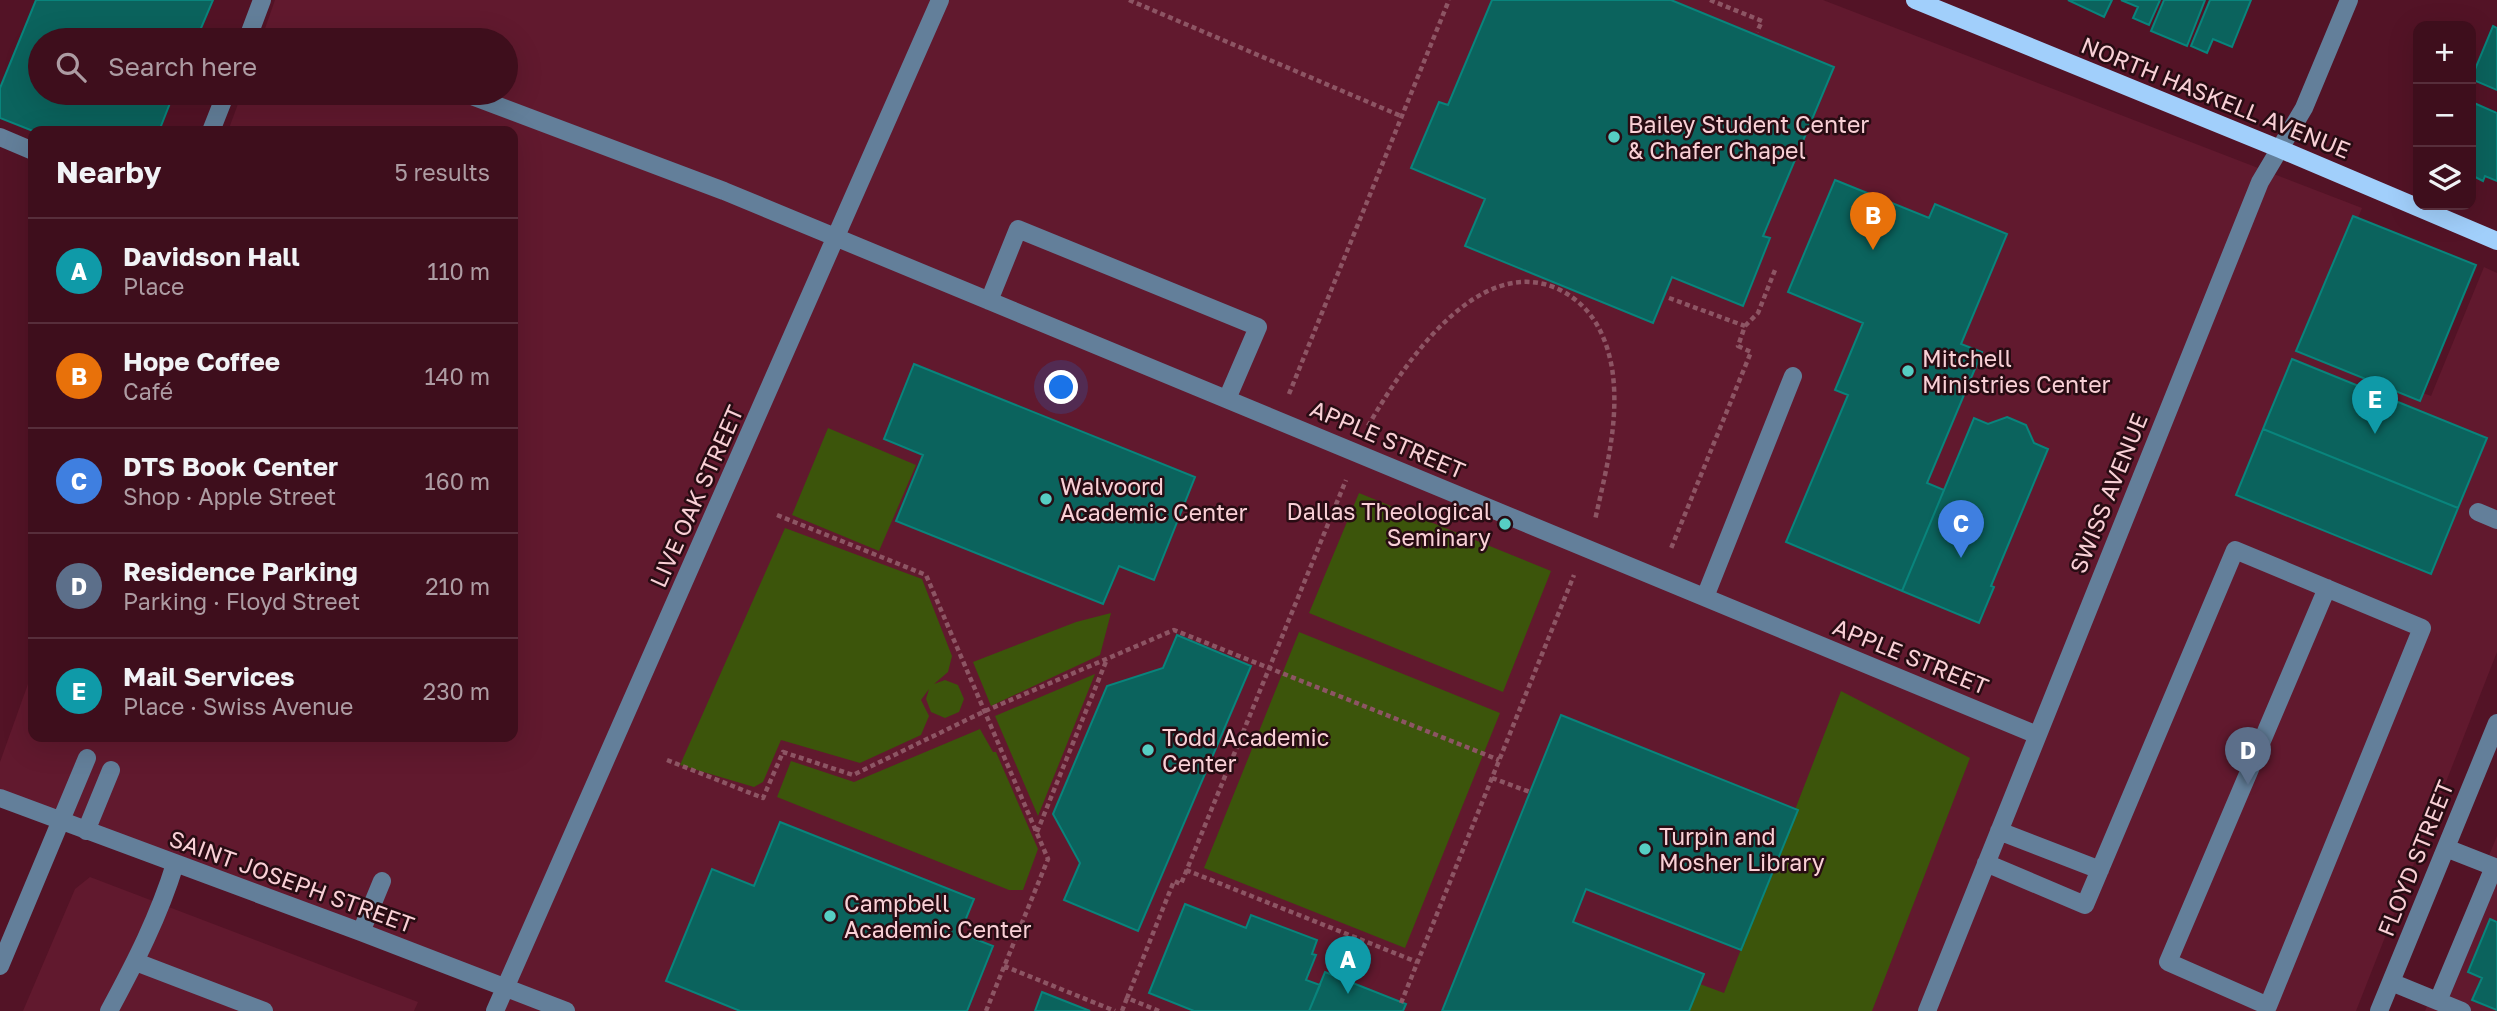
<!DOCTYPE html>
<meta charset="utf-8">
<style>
:root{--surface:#3e0e1c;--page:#491c29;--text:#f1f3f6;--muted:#ad9ca3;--line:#572e3b;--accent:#db2777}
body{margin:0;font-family:"Golos Text",sans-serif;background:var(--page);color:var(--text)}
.controls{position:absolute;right:21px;top:21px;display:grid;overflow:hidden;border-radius:14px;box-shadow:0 7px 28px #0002}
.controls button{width:63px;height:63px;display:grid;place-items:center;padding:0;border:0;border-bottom:2px solid var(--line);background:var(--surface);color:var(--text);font:35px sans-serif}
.you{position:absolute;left:1062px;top:388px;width:24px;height:24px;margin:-18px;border:5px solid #fff;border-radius:50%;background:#1a73e8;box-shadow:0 0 0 10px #1a73e833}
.badge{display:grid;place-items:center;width:46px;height:46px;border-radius:50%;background:var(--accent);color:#fff;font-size:23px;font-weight:700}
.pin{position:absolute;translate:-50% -58px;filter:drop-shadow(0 2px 4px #0008)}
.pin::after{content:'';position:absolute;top:37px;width:24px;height:21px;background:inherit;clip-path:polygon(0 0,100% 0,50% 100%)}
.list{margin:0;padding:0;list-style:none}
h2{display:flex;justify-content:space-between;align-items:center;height:91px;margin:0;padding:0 28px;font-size:30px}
h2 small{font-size:23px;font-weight:400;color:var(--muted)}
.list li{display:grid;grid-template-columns:46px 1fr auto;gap:21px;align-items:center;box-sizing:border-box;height:105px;padding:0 28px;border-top:2px solid var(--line)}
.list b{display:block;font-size:26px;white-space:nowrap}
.list p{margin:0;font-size:23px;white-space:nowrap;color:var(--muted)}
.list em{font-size:23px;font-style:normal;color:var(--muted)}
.icon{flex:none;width:38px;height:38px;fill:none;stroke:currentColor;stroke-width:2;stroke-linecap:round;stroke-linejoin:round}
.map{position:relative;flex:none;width:2497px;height:1011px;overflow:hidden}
.search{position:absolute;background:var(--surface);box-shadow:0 7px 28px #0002;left:28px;top:28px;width:490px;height:77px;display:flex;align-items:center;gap:18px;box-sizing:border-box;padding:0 24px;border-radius:38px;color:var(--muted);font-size:26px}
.panel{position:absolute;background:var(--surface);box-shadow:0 7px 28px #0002;left:28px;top:126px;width:490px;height:616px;border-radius:14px}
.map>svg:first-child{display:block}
</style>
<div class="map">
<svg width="2497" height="1011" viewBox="0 0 2497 1011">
<rect width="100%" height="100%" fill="#531326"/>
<path fill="#61192e" d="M275 0H1823L2362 208 2307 348 2431 396 2484 267 2497 273V652L2356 1011H496L505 988 0 798V762L33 670V737H513V131H228L242 93H506V40H261Z
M2497 836V1011H2425Z
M90 877 418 1002 414 1011H23L75 889Z"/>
<path fill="#3c550b" d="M828 428 916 465 879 551 792 515Z
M1359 493 1551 571 1503 692 1309 613Z
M785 528 922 579 952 656 948 672 934 684 945 680 958 685 964 699 959 712 945 718 931 712 926 699 929 689 921 700 929 716 921 735 860 763 781 740 763 782 754 787 680 765Z
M1111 613 1100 655 991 706 973 662 1076 622Z
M1299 632 1500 713 1405 948 1204 868Z
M1095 674 1038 816 995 716Z
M1841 691 1970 758 1872 1011H1689L1700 984 1724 993Z
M980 729 993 752H996L1038 849 1023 890H1009L777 797 791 761 854 782Z"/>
<path fill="#0b635d" stroke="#09847c" stroke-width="2" d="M36 0H213L196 40H40V93H174L159 131H33L0 118V88Z
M1492 0H1671L1834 67 1763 236 1770 238 1743 306 1672 277 1653 323 1465 246 1485 199 1411 168 1439 102 1448 105Z
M2068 0H2112L2104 17Z
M2121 0H2160L2149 25 2133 18 2138 7Z
M2164 0H2205L2187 46 2151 31Z
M2210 0H2251L2232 47 2213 39 2207 53 2191 46Z
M2493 26 2497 28V90L2471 79Z
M2474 103 2497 113V181L2485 176 2483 181 2471 175V109Z
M1835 180 1929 218 1935 204 2007 234 1961 344 1982 352 1927 483 1944 490 1902 591 1786 542 1848 395 1835 390 1863 323 1788 292Z
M2353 216 2476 265 2420 401 2296 351Z
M2292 359 2487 438 2458 508 2263 429Z
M914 364 1195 477 1154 580 1119 566 1103 604 896 521 923 455 884 439Z
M2007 417 2026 425 2034 443 2048 449 1991 586 1994 587 1979 623 1902 591 1974 418 1988 424Z
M2263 429 2458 508 2431 574 2236 495Z
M1177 635 1251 666 1138 931 1064 900 1080 863 1053 814 1107 686 1163 668Z
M1561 715 1798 810 1741 950 1586 889 1573 922 1704 974 1689 1011H1442Z
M780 822 974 899 960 933 993 946 967 1011H740L666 981 712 869 754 886Z
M1185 904 1246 928 1251 915 1317 940 1312 954 1316 955 1306 980 1320 985 1309 1011H1194L1149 993Z
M2490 919 2497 922V1010L2472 1000 2482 978 2468 972Z
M1325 972 1406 1004 1403 1011H1309Z
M1042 992 1090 1011H1035Z"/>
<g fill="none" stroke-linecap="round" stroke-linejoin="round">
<path stroke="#8d5564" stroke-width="4.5" stroke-dasharray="5 3.5" stroke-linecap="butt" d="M1129 0 1401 116
M1710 0 1762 21 1757 32
M1669 298 1745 326 1738 346 1751 352 1670 551
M1745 326 1758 313 1775 270
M1289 394 1449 0
M1368 426C1402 367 1479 248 1562 291 1592 307 1606 335 1612 368 1620 420 1606 470 1595 520
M777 515 926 575 1048 859 986 1011
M667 760 763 798 783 752 853 775 985 711 1174 630 1499 760
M1492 778 1530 792
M1037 832 1107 659
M1186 870 1417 962
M1004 966 1115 1011
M1401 1003 1574 575
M1122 1011 1127 998
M1159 1011 1127 998 1174 881 1181 884 1346 480"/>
<path stroke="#637f9a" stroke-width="18" d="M247 40 262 0
M464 93 724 191 2037 735
M211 131 226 93
M0 137 33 151
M989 301 1018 229 1258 327 1227 399
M2478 512 2497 520
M1705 597 1793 376
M0 798 361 932 566 1011
M86 831 111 770
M1999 831 2100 870
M2446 848 2497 868
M1986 863 2085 905 2235 550 2422 628 2268 1006 2168 962 2327 588
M361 932 382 881
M136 962 264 1011
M0 966 87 758
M2391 982 2462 1011
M2438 1001 2494 867
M109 1011C135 963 159 916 175 864
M495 1011 940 0
M1927 1011 2260 182 2304 108 2349 0
M2379 1011 2497 723"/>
<path stroke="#a1cffb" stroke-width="18" d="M1915 0 2280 149 2497 241"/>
</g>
<g fill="#56cec3" stroke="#280c13" stroke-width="2.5">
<circle cx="1614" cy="137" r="7"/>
<circle cx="1908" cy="371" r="7"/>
<circle cx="1046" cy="499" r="7"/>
<circle cx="1505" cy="524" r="7"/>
<circle cx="1148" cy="750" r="7"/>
<circle cx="1645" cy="849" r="7"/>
<circle cx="830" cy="916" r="7"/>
</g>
<g text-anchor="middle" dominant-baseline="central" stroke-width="5" stroke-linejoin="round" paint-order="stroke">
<g font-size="23" fill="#f9d0d6" stroke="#280c13">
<text transform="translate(2216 97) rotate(22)">NORTH HASKELL AVENUE</text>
<text transform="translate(1388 439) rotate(23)">APPLE STREET</text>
<text transform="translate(2108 493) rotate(-68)">SWISS AVENUE</text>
<text transform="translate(696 496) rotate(-66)">LIVE OAK STREET</text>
<text transform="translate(1911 656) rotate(22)">APPLE STREET</text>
<text transform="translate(2415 858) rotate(-68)">FLOYD STREET</text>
<text transform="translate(292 881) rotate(20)">SAINT JOSEPH STREET</text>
</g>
<g font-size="23" fill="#f9d0d6" stroke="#280c13" text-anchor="start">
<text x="1628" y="124">Bailey Student Center<tspan x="1628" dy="26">&amp; Chafer Chapel</tspan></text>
<text x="1922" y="358">Mitchell<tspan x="1922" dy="26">Ministries Center</tspan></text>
<text x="1060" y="486">Walvoord<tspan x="1060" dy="26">Academic Center</tspan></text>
<text x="1491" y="511" text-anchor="end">Dallas Theological<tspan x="1491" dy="26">Seminary</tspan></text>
<text x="1162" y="737">Todd Academic<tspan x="1162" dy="26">Center</tspan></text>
<text x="1659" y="836">Turpin and<tspan x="1659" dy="26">Mosher Library</tspan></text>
<text x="844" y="903">Campbell<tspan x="844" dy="26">Academic Center</tspan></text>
</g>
</g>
</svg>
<div class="controls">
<button>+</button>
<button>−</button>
<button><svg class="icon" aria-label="layers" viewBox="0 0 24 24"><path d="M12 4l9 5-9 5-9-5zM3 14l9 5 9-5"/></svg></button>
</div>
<div class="you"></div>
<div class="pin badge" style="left:1348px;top:994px;background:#0f9aa8">A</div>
<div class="pin badge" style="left:1873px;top:250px;background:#e8710a">B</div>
<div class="pin badge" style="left:1961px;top:558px;background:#3f7fe0">C</div>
<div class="pin badge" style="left:2248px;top:785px;background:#5c6f8a">D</div>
<div class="pin badge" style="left:2375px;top:434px;background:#0f9aa8">E</div>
<div class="search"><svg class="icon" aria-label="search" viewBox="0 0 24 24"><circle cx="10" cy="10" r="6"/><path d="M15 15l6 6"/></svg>Search here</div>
<section class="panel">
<h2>Nearby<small>5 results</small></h2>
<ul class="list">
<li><span class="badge" style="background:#0f9aa8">A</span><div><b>Davidson Hall</b><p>Place</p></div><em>110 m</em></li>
<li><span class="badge" style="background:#e8710a">B</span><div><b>Hope Coffee</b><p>Café</p></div><em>140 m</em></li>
<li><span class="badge" style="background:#3f7fe0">C</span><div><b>DTS Book Center</b><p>Shop · Apple Street</p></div><em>160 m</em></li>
<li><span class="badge" style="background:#5c6f8a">D</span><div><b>Residence Parking</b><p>Parking · Floyd Street</p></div><em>210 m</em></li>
<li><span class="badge" style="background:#0f9aa8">E</span><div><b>Mail Services</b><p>Place · Swiss Avenue</p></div><em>230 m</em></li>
</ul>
</section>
</div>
